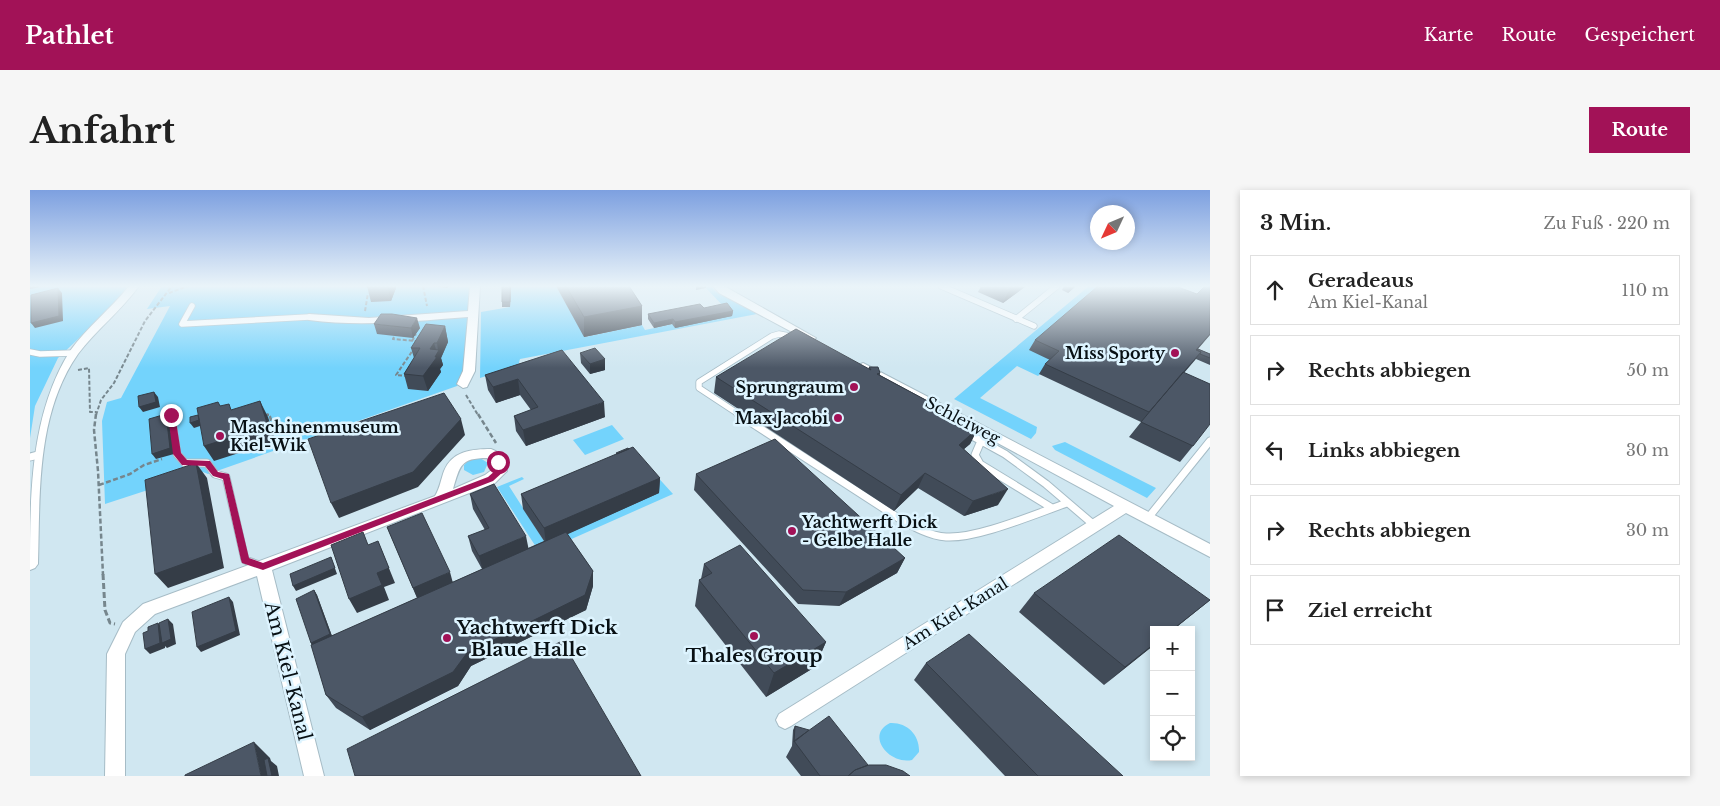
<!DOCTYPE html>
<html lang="de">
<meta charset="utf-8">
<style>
:root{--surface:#fff;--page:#f6f6f6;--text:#222;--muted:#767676;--line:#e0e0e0;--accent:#a21257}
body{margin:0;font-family:"Libre Baskerville",serif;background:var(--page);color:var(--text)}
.controls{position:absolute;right:15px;bottom:15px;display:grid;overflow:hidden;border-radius:0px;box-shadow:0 2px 8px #0003}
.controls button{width:45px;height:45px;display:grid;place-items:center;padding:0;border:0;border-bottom:1px solid var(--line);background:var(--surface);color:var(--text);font:25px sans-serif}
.compass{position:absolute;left:1060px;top:15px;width:45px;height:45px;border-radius:50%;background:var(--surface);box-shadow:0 2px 8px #0003;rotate:226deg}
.stop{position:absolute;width:15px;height:15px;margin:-11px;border:4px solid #a21257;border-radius:50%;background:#fff}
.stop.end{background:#a21257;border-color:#fff;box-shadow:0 1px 5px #0008}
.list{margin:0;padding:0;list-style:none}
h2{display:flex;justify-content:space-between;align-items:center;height:65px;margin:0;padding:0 20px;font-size:21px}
h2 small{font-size:16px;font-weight:400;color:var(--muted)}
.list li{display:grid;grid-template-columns:32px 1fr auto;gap:15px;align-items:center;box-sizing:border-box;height:70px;margin:0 10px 10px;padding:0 10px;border:1px solid var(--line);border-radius:0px}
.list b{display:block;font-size:19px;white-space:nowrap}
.list p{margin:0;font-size:16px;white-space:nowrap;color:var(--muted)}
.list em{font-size:16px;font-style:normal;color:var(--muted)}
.icon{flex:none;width:28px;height:28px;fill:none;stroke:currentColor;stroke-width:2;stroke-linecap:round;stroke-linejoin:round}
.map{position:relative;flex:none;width:1180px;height:586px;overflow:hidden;border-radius:0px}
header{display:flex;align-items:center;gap:30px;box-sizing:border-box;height:70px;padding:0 25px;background:var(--accent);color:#fff}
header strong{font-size:24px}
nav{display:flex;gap:28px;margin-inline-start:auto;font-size:18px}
.intro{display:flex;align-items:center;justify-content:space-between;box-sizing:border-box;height:120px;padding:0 30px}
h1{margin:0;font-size:35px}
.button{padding:12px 22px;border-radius:0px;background:var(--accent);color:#fff;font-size:18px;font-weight:700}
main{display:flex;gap:30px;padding:0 30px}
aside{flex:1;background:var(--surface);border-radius:0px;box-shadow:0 2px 8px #0003}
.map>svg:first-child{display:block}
</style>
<header>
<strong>Pathlet</strong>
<nav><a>Karte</a><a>Route</a><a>Gespeichert</a></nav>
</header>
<div class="intro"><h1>Anfahrt</h1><a class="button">Route</a></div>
<main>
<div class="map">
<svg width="1180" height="586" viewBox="0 0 1180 586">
<rect width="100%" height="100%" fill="#d0e7f1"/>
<path fill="#73d3fc" d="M0 96H98L82 117 28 168 5 216 0 248Z
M132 96H445L439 181 427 196 184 282 178 284 173 282 75 314 72 231 77 212 91 208 140 116 117 119Z
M481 96H526L555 147 612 135 615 140 643 134 696 119 674 96H681L685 101 727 124 490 169 488 176 450 188 451 122 480 117Z
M1059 96H1074L1023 171 1008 186 987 176 950 208 1007 237 1006 243 1001 249 924 209Z
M582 235 594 249 555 265 543 250Z
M1035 252 1126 298 1117 308 1025 260 1022 256Z
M604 261 643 304 510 363 467 297 492 287 494 289 479 296 516 354Z
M450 268 458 273 454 282 443 285 434 280V275L439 270Z
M860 533C877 532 890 545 889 562L882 570C859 575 835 545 860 533Z"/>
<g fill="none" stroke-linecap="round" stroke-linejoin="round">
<g stroke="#a6bcc6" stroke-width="7">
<path id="service-far1" d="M911 96 1004 136
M162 116 152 134 279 127
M986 129 1027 96
M0 162 10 164 43 163
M710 225 669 198V192L742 146 749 144 764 147"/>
</g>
<g stroke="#a6bcc6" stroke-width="9">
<path id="service" d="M708 224 870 329C884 337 900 346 916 347 947 349 1005 324 1037 313
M141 225 147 264 155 273H177L185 284 196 287 215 370 232 376
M935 242 975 264 1016 294 1064 335
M951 251 945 265 950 274 1022 318
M0 267 8 265
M1118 328 1180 251"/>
</g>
<g stroke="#a6bcc6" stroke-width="2">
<path id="minor" d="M99 96H109C91 121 66 140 48 164 6 224 10 304 8 374L5 378 0 380C0 305 0 225 40 161 57 137 81 119 99 96Z
M440 96H450L445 181 437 197 433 198 427 194 433 181 438 127C384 131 332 137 279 130L274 127 279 124 339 128 438 121Z
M683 96H694L786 148 781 151 777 150 689 103Z
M833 173 1180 354V367L1096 323 761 536 755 539 749 536 746 530 749 524 1084 316 829 178 827 176Z
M461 259C471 262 475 272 477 281L465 293 242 380 294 586H274L227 386 125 424 105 442 95 464V586H75L77 464 93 432 113 414 405 306C410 298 411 289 414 281 422 261 442 259 461 259ZM457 268 462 273 463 279 455 285 423 299C430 276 430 268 457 268Z"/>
</g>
<path stroke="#76868d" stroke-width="2" stroke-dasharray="4 2" stroke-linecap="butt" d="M393 96 397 116
M139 103 158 96
M335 121 338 103
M364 147 363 149 386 151
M382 151 386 144
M48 180 59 178 60 222H66
M378 186 366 185 383 160
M436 205 448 225
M66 225 71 210 84 193 115 131 142 96
M237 225H239"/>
<path stroke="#76868d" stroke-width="2.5" stroke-dasharray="5 2.5" stroke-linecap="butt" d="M66 224 64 240 68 281 73 385
M448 224 466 253
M234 226 239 224 248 250
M69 295 100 284 114 275 132 269"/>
<path stroke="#76868d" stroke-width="3" stroke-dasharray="6 3" stroke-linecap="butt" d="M73 384 75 420 80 433 85 434"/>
<use href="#service-far1" stroke="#fff" stroke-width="5.5"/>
<use href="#service" stroke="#fff" stroke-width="7"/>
<use href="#minor" fill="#fff" fill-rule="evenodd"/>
</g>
<path fill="#414b58" d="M337 96H366V98L361 111 341 112Z
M402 96H419L417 98Z
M472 96H481L480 117H472Z
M526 96H599L612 116V135L554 147Z
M951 96H996L973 113 948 102Z
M1034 96H1046L1038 103 1032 100Z
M1180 96V145L1168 159 1180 164V175L1166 169 1154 183 1163 256 1150 272 1099 247 1111 232 1009 184 1015 174 1020 170 999 160 1005 150 1167 104Z
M674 118 703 121 702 126 645 138 642 134 624 138 618 129V124Z
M344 134 390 138 383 148 347 144Z
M415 136 418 152 411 168 413 175 410 179 411 182 398 201 378 199 374 184 384 168 381 158Z
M532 160 575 227 496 256 486 241 484 226 501 220 490 205 466 213 458 200 455 185Z
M550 163 575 169V180L560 184 551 173Z
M839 177 850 183V185L948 238 940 254 934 259 968 315 934 326 888 298 864 321 684 203 686 187 839 179Z
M586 263 630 288 629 303 537 344 563 381V396L556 420 441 476 428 496 340 540 306 518 296 505 281 453 284 400 287 405 302 446 387 408 357 337 423 392 452 379 442 361 438 346 455 340 443 319 440 304 498 358 514 351 493 319 491 304 586 265Z
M666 284 875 368 867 383 809 416 768 414 664 300Z
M674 374 796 452 785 477 736 507 665 416 669 390 671 389Z
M1004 403 1180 410 1074 495 989 422Z
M896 473 1093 586H975L884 490Z
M765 536 838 575 880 586H771L756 567 762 556 763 540Z"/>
<path fill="#353d47" d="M0 96H15L0 99Z
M357 96H366V98L361 111Z
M480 96H481L480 117Z
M666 96H676V98L666 100Z
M981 96H996L973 113Z
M1042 96H1046L1038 103 1040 97Z
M28 98 32 103 33 131 5 138 1 133Z
M612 116V135L554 147V127Z
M703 121 702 126 645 138V132Z
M387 128 390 138 383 148 381 138Z
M643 129 642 134 624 138V133Z
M415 136 418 152 411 168 413 175 410 179 411 182 398 201 393 186 400 159 404 153 407 163 408 160 407 153Z
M575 169V180L560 184V174Z
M488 189 490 205 466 213 463 197Z
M124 202 128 207 130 217 113 222 109 217Z
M230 211 238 227 246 251 184 271 174 256Z
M188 212 197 227 164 238 160 233 190 216Z
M574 212 575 227 496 256 493 240Z
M136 224 139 229 144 264 126 269 122 264Z
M431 229 435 245 388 297 309 328 301 313Z
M948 238 940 254 921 270 929 255Z
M166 273 177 288 194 378 138 398 125 384Z
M895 283 888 298 864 321 871 305Z
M630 288 629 303 516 354 514 338Z
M978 299 968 315 934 326 943 311Z
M496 346 499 361 453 381 449 366Z
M348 351 365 393 354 397 359 410 327 423 319 409 347 383Z
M301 367 307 384 266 401 263 396Z
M875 368 867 383 809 416 816 402Z
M563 381V396L556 420 441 476 428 496 340 540 332 527 437 463Z
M420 382 424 397 389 412 383 398Z
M284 400 287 405 303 449 284 458 281 453Z
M199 407 203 412 210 445 171 462 167 457Z
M1180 410 1143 440H1142Z
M138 429 143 434 146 454 137 458 135 456V458L120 464 115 459 128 433 132 438Z
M796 452 785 477 736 507 744 483Z
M1124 454V455L1074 495 1095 477Z
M224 552 240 568 241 571 247 576 249 586H231Z"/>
<path fill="#4c5766" stroke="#353d47" d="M337 96H357L337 97Z
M472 96H480V112H472Z
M536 96H599L612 116 554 127Z
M1068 96H1145L1167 104 1175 96H1180V144L1166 160 1171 162 1119 222 1015 174 1029 161 1005 150Z
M28 98 29 126 1 133V105Z
M697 113 703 121 645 132 643 129 624 133 618 124 670 114 674 118Z
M351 124H362L387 128 381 138 344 134Z
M396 134 415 136 407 153H404L400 159 409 160 405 167H407L393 186 374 184 390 158H381Z
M766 139 841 180 839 177H848L850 183 847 184 948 238 929 255 978 299 943 311 895 283 871 305 686 187Z
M565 158 575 169 560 174 550 163Z
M1168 159 1180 164V168L1170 164 1171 162 1167 160Z
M532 160 574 212 493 240 484 226 508 217 488 189 463 197 455 185Z
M1153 182 1180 194V234L1163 256 1111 232Z
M124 202 126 212 109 217 108 206Z
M414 203 431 229 383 282 301 313 278 249Z
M230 211 238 236 174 256 167 218 188 212 190 216 199 214 201 220Z
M136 224 140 258 122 264 119 229Z
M168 225 169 230 160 233V227Z
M745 249 875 368 816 402 773 400 666 284Z
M603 257 630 288 514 338 491 304Z
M598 258 599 259 587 264 586 263Z
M166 273 183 363 125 384 115 290Z
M464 294 496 346 449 366 438 346 459 338 440 304Z
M392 323 420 382 383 398 357 337Z
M333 342 338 355 348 351 359 378 347 383 352 395 319 409 301 355Z
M536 342 563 381 555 405 437 463 423 482 332 527 296 505 281 455Z
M1089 345 1180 410 1142 440H1124V454L1095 477 1004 403Z
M710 355 796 452 744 483 669 390 682 383 674 374Z
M301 367 305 378 263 396 260 384Z
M284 400 300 444 281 453 266 409Z
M199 407 206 441 167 457 162 422Z
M138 429 141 449 132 453 129 433Z
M128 433 130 453 115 459 113 443 118 441V437Z
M939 444 1093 586H1008L896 473Z
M532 451 611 586H325L317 559Z
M799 526 838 575 825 580 818 586H790L764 551Z
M765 536 779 540 764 552Z
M224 552 231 586H155V585Z
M238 568 242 586H237L234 570Z
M839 575H856L873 581 880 586H818L825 580Z"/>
<linearGradient id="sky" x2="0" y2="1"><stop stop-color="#7da0e0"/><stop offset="0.54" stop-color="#eaf4f9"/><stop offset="1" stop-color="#eaf4f9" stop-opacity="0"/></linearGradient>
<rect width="1180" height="178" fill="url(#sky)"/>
<path fill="#a21257" d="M141 222 145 225 151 263 157 270 180 271 188 282 199 284 219 368 233 373 458 287 466 280V270H471L474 281 463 291 233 380 212 373 211 370 193 289 183 286 175 276 152 275 143 264 138 225Z"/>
<g fill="#a21257" stroke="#ddf4ff" stroke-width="2">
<circle cx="1145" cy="163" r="5"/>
<circle cx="824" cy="197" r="5"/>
<circle cx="808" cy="228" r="5"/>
<circle cx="190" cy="246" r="5"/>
<circle cx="762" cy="341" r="5"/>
<circle cx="724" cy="446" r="5"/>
<circle cx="417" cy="448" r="5"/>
</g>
<g text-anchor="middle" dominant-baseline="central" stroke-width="5" stroke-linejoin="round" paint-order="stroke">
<g font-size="16" font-weight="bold" fill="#081014" stroke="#ddf4ff" text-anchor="end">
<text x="1135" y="163">Miss Sporty</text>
<text x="814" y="197">Sprungraum</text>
<text x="798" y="228">Max Jacobi</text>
<text x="200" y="237" text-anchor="start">Maschinenmuseum<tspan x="200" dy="18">Kiel-Wik</tspan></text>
<text x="772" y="332" text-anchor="start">Yachtwerft Dick<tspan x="772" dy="18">- Gelbe Halle</tspan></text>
</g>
<g font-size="16" fill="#081014" stroke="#ddf4ff">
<text transform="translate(933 230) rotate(28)">Schleiweg</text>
<text transform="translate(925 423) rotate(-32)">Am Kiel-Kanal</text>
</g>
<g font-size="19" font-weight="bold" fill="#081014" stroke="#ddf4ff" text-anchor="start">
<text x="427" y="437">Yachtwerft Dick<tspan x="427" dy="22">- Blaue Halle</tspan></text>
<text x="724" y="465" text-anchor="middle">Thales Group</text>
</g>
<g font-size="19" fill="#081014" stroke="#ddf4ff">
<text transform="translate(258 481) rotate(76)">Am Kiel-Kanal</text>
</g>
</g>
</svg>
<div class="controls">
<button>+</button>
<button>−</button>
<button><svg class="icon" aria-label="locate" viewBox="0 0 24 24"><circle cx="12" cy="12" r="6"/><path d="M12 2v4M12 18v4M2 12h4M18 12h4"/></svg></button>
</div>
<svg class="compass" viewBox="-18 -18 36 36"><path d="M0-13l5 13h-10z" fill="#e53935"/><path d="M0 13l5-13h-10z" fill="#767676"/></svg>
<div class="stop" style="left:468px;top:272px"></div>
<div class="stop end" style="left:141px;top:225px"></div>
</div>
<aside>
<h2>3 Min.<small>Zu Fuß · 220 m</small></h2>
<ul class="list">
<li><svg class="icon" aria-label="ahead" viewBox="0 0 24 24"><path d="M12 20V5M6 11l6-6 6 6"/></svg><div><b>Geradeaus</b><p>Am Kiel-Kanal</p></div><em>110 m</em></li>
<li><svg class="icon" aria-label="right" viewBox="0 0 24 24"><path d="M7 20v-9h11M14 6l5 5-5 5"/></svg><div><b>Rechts abbiegen</b></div><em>50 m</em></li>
<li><svg class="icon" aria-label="left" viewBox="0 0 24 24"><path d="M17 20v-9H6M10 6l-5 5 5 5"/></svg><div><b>Links abbiegen</b></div><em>30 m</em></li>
<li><svg class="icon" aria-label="right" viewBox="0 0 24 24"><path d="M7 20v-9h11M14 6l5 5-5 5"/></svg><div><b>Rechts abbiegen</b></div><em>30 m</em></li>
<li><svg class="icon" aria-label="arrive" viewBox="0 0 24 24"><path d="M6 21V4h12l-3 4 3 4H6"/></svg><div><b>Ziel erreicht</b></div></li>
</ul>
</aside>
</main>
